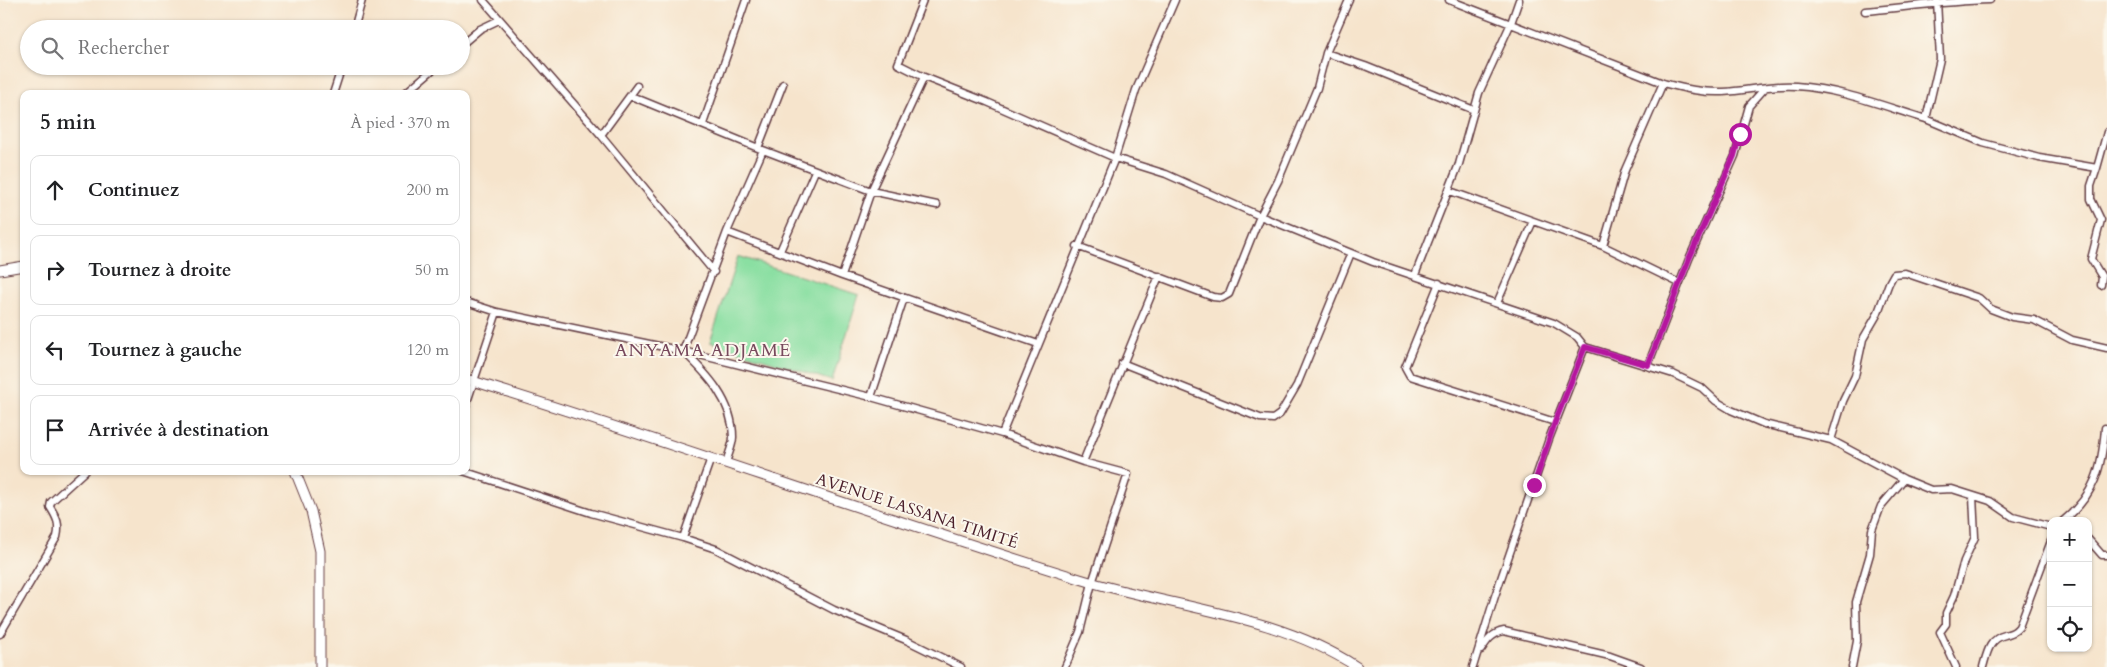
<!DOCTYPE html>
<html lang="fr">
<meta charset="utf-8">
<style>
:root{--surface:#fff;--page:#f2f2f2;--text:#202124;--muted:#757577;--line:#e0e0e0}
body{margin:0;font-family:Cardo,serif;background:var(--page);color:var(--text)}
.controls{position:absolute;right:15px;bottom:15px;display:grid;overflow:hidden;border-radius:10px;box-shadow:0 1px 4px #0004}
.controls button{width:45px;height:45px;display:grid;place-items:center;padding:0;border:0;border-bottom:1px solid var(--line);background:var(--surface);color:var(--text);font:25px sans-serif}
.stop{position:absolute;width:15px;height:15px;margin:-11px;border:4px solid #b5179e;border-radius:50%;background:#fff}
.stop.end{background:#b5179e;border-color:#fff;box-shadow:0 1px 5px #0008}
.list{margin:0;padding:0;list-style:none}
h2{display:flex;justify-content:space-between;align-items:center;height:65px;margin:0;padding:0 20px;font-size:21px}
h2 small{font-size:16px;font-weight:400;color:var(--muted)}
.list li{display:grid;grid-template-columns:32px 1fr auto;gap:15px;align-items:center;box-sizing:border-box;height:70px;margin:0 10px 10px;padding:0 10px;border:1px solid var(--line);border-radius:10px}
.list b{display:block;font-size:19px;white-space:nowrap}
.list em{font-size:16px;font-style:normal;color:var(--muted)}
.icon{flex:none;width:28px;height:28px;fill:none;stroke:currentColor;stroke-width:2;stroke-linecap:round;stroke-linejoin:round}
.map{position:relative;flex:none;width:2107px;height:667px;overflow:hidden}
.search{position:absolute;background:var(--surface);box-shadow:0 1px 4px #0004;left:20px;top:20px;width:450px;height:55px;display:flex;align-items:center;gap:12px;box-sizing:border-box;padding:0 18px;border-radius:28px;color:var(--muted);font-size:19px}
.panel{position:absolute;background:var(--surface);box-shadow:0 1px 4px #0004;left:20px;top:90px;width:450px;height:385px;border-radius:10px}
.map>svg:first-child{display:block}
</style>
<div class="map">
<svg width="2107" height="667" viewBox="0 0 2107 667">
<rect width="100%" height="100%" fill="#fbf7ec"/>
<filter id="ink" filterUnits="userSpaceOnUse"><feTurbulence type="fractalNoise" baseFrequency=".02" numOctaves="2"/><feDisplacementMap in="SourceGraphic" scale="10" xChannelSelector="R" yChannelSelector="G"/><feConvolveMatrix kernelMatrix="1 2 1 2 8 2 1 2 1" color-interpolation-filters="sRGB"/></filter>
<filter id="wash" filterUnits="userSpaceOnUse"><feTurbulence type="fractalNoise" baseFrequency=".0096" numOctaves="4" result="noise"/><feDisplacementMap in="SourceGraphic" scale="20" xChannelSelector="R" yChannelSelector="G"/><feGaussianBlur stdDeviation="1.12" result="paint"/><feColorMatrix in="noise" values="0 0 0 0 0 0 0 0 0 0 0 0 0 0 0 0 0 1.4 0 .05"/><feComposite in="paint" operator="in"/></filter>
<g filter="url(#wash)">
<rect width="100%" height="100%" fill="#f6e4cc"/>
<path fill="#8adfa2" stroke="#6a7f66" d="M738 256 859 295 832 381 710 342Z"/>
</g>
<g filter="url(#ink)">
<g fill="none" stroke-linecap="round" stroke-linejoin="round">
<g stroke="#643d43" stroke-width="9">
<path id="street" d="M483 0 601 135 714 272
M923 0 898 64 924 77 987 102 1115 158 1166 174 1260 216 1373 262 1554 323 1577 337 1585 347 1673 374 1702 388 1716 401 1731 410 1764 424 1831 440 1904 479 1931 490 1952 489 1990 501 2013 517 2051 527
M1449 0 1663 83C1683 88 1702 93 1723 92 1747 91 1772 84 1796 86 1841 89 1883 106 1926 119L1940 59 1937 0
M1865 11C1907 7 1948 1 1990 0
M354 29 362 0
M461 45 480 29 499 20
M1326 53 1365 66 1474 110
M333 94 342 66
M404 94 437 66
M631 96 763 150 871 191 937 205
M1926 119 1983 143 2039 158 2097 168 2107 132
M703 124 746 0
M601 135 637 86
M758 148 783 84
M2097 168 2091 186V199L2101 220 2091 259 2102 277 2101 285
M1450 191 1603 246 1679 283
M727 232 842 276 1038 344
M1077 246 1213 297 1222 298 1229 294 1260 216 1278 181 1317 88 1326 53 1349 0
M1603 246 1625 170 1663 83
M780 251 815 171
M1415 275 1459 164 1479 93 1511 23 1519 0
M842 276 871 191 924 77
M1439 283 1405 367 1410 376 1555 422
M466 302 497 312 683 351 871 397 1002 434 1083 462 1128 474 1092 583 1080 632 1065 667
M1497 303 1533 221
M1122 363 1260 418 1273 419 1280 414 1297 385 1351 253
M1648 365 1689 259 1735 156 1749 106 1765 88
M871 397 904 298
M466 405 497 312
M1002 434 1115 158 1136 90 1175 0
M1831 440 1843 401 1855 376 1863 339 1877 315 1889 283 1894 274 1905 273 1979 298 1991 309 2012 317 2034 320 2072 340 2107 348
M1083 462 1159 276
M726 463C728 455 733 445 733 437 733 401 707 374 683 351L727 232 763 150
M463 471 591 513 683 538 716 549 834 610 906 640 961 667
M2063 521C2095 495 2102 468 2105 428
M683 538 711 458
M2088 539 2102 555H2107
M0 634 57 537C60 524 57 518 50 507L51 502 85 471
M1481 650C1487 641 1492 633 1504 631L1610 656 1641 667
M1473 667 1495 596 1549 439 1585 347
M1852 667 1857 641 1856 602 1870 554 1872 530 1881 506 1904 479
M1956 667 1940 632 1946 624V613L1954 596 1964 561 1975 537 1973 496
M1983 667C1987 653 1989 639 2005 635 2011 633 2014 633 2019 627L2051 541"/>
</g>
<g stroke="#643d43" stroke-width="11">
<path id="secondary" d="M0 270 24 266
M466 379C672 442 875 516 1080 579 1173 608 1274 613 1357 667
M295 471 311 511 320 551V667"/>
</g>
<use href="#street" stroke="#fff" stroke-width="6"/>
<use href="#secondary" stroke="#fff" stroke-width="9"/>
</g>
</g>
<g fill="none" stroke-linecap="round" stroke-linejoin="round" filter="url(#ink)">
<path stroke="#b5179e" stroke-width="6" d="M1534 485 1555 422 1585 347 1648 365 1689 259 1734 156 1740 134"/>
</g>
<g text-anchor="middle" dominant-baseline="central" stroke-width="4" stroke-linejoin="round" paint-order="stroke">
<g font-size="16" fill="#4a1f2b" stroke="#fbf7ec">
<text transform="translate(917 511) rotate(18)">AVENUE LASSANA TIMITÉ</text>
</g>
<g font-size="18" letter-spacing="1" fill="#78495d" stroke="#fbf7ec">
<text x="703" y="350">ANYAMA ADJAMÉ</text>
</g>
</g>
</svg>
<div class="controls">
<button>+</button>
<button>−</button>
<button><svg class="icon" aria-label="locate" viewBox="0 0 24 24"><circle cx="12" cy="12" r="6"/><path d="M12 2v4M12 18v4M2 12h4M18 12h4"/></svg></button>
</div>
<div class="stop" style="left:1740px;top:134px"></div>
<div class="stop end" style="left:1534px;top:485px"></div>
<div class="search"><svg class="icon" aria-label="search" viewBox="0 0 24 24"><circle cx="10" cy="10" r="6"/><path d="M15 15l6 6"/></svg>Rechercher</div>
<section class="panel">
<h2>5 min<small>À pied · 370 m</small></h2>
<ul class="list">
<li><svg class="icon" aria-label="ahead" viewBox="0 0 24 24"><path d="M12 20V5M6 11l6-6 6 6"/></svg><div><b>Continuez</b></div><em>200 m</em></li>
<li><svg class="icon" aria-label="right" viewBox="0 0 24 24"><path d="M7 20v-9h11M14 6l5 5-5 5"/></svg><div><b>Tournez à droite</b></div><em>50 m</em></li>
<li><svg class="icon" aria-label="left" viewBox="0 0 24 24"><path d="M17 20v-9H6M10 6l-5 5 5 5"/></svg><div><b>Tournez à gauche</b></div><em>120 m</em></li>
<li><svg class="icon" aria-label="arrive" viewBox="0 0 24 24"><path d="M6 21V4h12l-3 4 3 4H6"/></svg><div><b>Arrivée à destination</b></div></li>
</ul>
</section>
</div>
